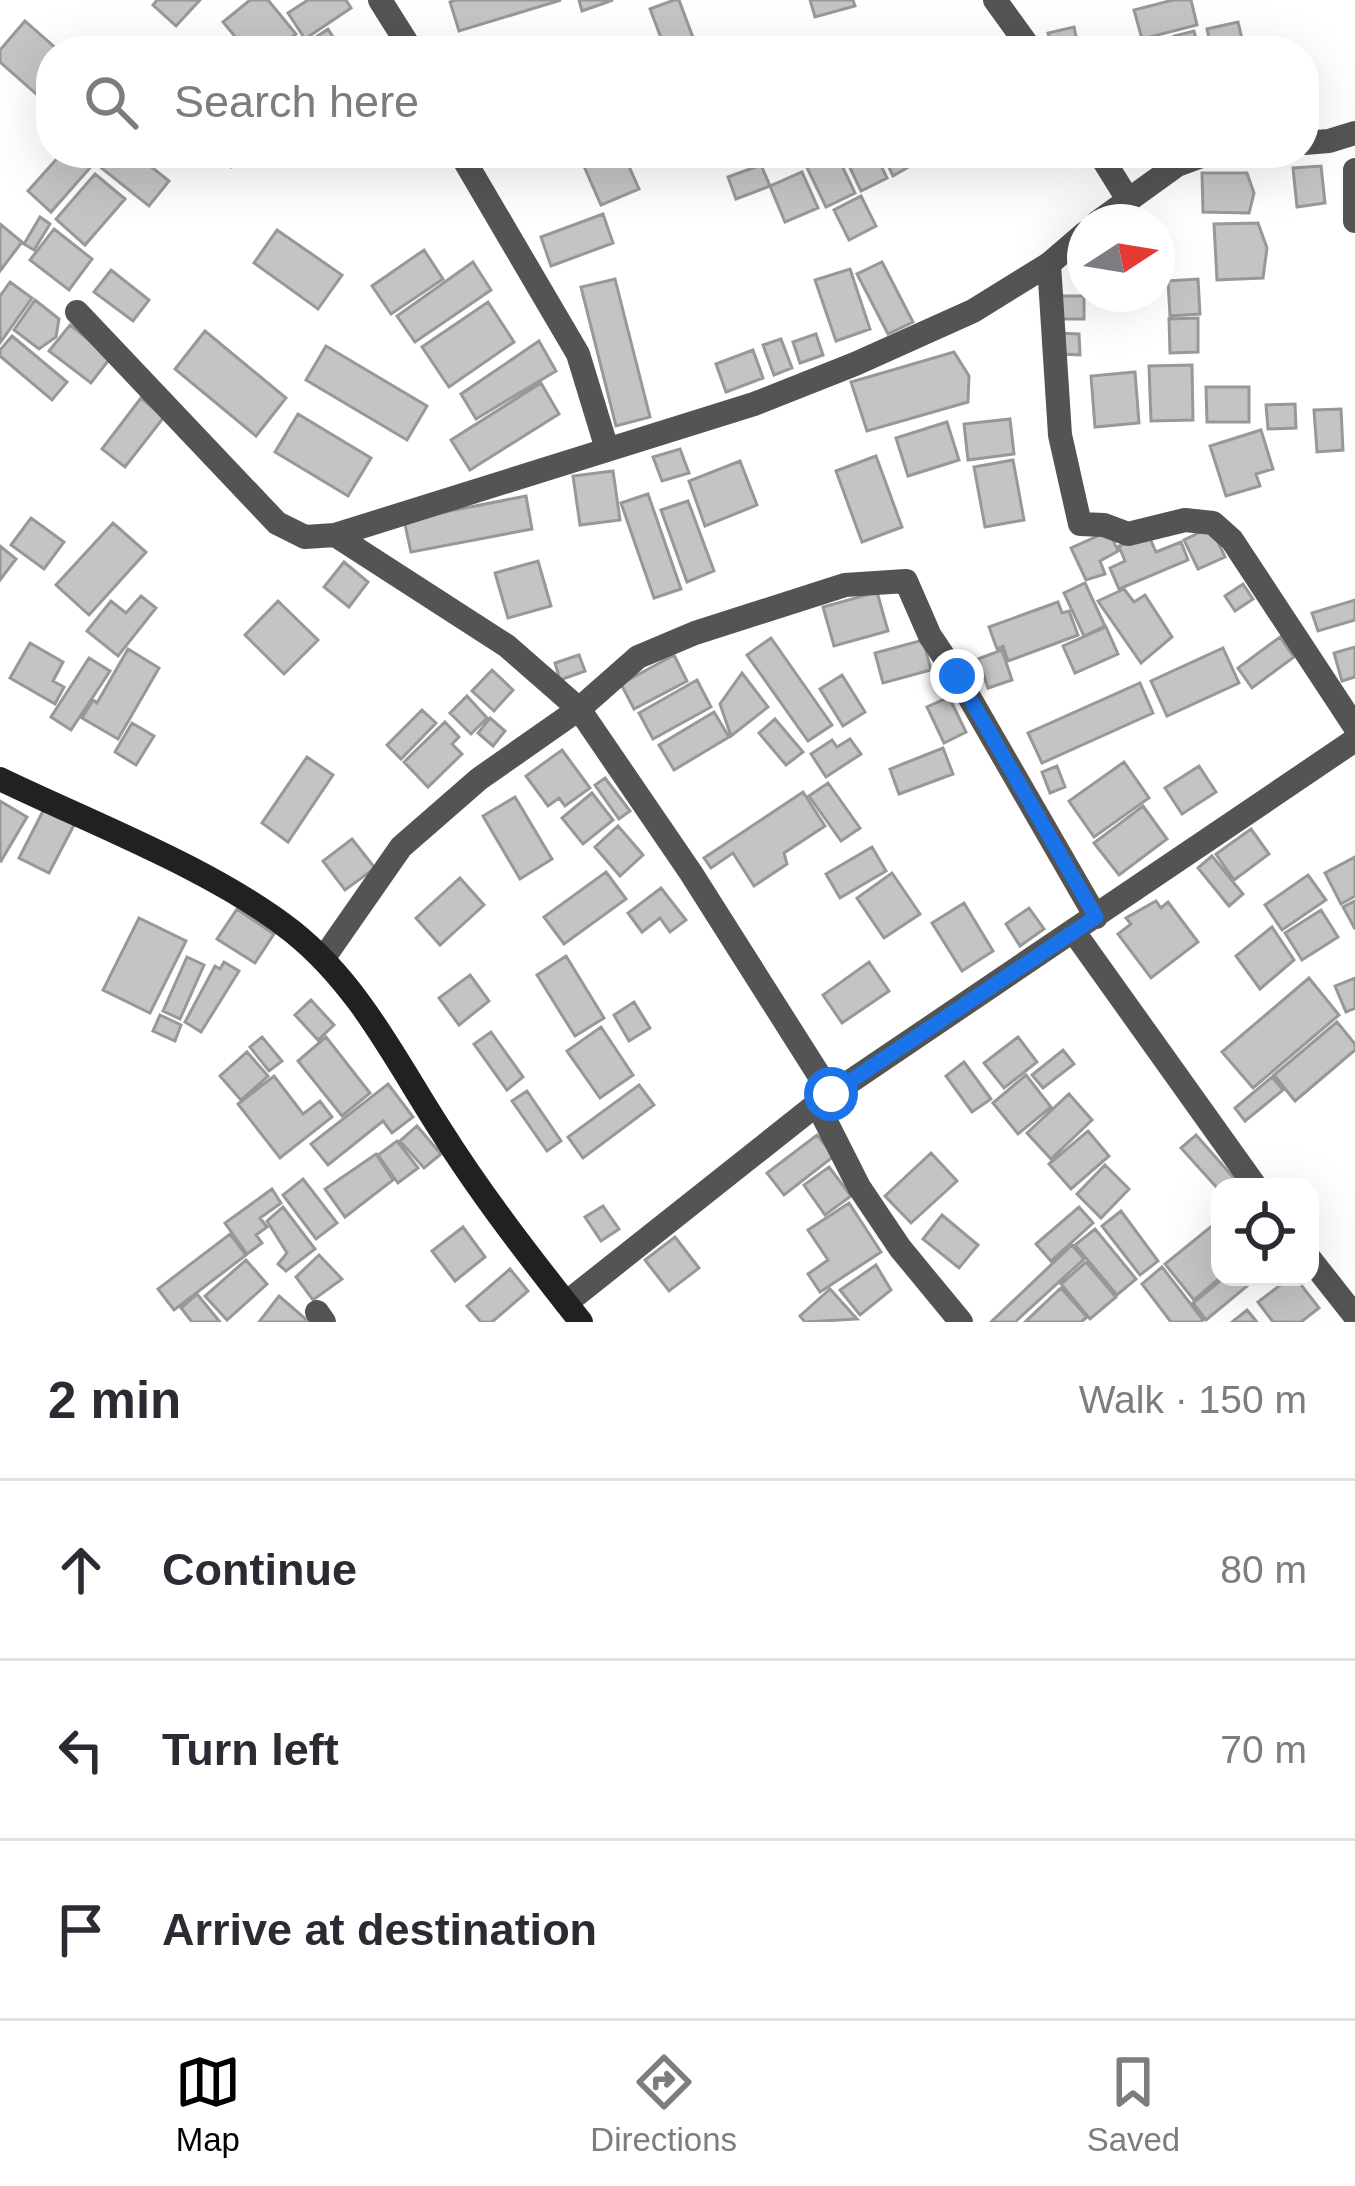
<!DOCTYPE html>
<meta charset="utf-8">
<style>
:root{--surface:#fff;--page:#f2f2f3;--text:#2b2b33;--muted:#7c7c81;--line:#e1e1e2;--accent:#000}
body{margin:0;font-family:Arial,sans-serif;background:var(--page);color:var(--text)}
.controls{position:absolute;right:36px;bottom:36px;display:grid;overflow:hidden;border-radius:24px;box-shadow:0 12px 48px #0002}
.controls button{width:108px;height:108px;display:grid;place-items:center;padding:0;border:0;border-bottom:3px solid var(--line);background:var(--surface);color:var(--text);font:60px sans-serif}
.compass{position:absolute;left:1067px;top:204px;width:108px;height:108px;border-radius:50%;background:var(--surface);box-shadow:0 12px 48px #0002;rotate:78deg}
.stop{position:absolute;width:36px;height:36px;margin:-27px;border:9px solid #1a73e8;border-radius:50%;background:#fff}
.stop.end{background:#1a73e8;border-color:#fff;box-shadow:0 3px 12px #0008}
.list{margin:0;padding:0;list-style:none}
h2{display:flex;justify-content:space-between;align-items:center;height:156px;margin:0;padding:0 48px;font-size:51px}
h2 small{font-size:39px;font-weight:400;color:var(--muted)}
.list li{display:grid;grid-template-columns:78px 1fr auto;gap:36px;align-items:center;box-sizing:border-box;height:180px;padding:0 48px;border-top:3px solid var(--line)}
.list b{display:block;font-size:45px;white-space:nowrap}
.list em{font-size:39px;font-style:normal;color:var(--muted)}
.icon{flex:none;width:66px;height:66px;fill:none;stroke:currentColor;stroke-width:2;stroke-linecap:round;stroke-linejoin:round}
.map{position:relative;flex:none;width:1355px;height:1322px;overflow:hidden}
.search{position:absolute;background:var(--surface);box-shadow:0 12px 48px #0002;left:36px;right:36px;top:36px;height:132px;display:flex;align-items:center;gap:30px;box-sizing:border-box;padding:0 42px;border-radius:48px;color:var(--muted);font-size:45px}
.sheet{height:696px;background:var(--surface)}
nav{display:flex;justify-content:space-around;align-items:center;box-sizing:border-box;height:168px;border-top:3px solid var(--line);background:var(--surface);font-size:33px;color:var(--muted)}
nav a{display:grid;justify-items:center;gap:6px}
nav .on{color:var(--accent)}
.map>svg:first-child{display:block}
</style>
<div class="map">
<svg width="1355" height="1322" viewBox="0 0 1355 1322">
<rect width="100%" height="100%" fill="#fff"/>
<path fill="#c4c4c4" stroke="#989898" stroke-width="3" d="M157 0H200L176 26 153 5Z
M250 0H268L296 34 276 51H247L223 22Z
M308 0H346L351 8 305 39 288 13Z
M456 0H561L459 31 450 2Z
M579 0H613L582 11Z
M674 0H679L698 51H666L650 9Z
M810 0H853L855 6 815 17Z
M1173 0H1191L1197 25 1142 39 1134 10Z
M25 21 59 51H51V107L0 62V50Z
M1238 22 1245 51H1212L1207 29Z
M1074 27 1078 46 1053 51 1048 33Z
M328 29 342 51H295Z
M1194 31 1199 51H1177L1174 36Z
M62 153H103L51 212 28 191Z
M109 153H134L169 181 149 206 99 166Z
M216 153H244L231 167Z
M585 153H623L639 189 601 205 579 155Z
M757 153H778L780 158 761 165Z
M800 153H836L855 193 826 207Z
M843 153H875L887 178 861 191Z
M882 153H906L912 165 893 176Z
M761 165 770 186 736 199 728 177Z
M1321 166 1325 203 1297 207 1293 168Z
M802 172 818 208 785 222 770 186Z
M1202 173H1247L1254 193 1249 213 1203 212Z
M95 174 125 199 85 245 56 219Z
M861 196 876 226 849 240 834 210Z
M603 214 613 243 551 266 541 237Z
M40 217 50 224 34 250 24 244Z
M1258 223 1267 248 1263 278 1217 280 1214 224Z
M0 224 22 242 0 271Z
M54 229 92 259 69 290 30 260Z
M277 230 342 275 318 309 254 263Z
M424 250 443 279 391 314 372 286Z
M473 262 491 290 415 342 397 316Z
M882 262 913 322 888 334 857 274Z
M850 269 870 329 836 341 815 280Z
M111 270 149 300 133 321 94 292Z
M615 279 650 417 616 426 581 287Z
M1198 279 1200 314 1170 316 1168 281Z
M10 282 32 298 0 343V296Z
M1060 296H1084V319H1061Z
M35 300 59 319 56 337 39 349 14 330Z
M488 302 514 342 449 387 422 347Z
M1198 318V352L1170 353 1169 319Z
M70 325 111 357 91 383 49 351Z
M205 331 286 398 256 436 175 369Z
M1058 333 1079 334 1080 355 1059 354Z
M816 334 823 355 800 363 793 342Z
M12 336 67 382 52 400 0 356V350Z
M781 339 792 368 774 375 763 345Z
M539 341 556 371 476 419 461 394Z
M326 346 427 406 407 440 306 380Z
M753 350 763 378 726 392 716 364Z
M954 352 969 376 968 402 867 431 851 382Z
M1192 365 1193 420 1151 421 1149 366Z
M1135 372 1139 423 1095 427 1091 376Z
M541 383 559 414 470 470 451 440Z
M1206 387H1249V422H1207Z
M141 398 164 417 125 467 102 449Z
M1295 404 1296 428 1268 429 1266 405Z
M1341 409 1343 450 1317 452 1314 410Z
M298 414 371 458 348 496 275 452Z
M1010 419 1014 454 968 460 964 424Z
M947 422 959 460 908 476 896 438Z
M1261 430 1273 469 1256 474 1260 486 1226 496 1210 446Z
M680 449 689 473 662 481 653 457Z
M876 456 902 527 862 542 836 471Z
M1013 460 1024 520 985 527 974 467Z
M740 461 757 505 705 526 689 481Z
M613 471 620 520 580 525 573 476Z
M648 494 681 589 654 598 621 503Z
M526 496 532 529 411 552 404 520Z
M688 501 714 571 687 582 661 510Z
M31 518 64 542 44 569 11 545Z
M113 523 146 552 89 615 56 585Z
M1211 527 1225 557 1198 569 1184 540Z
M1109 531 1118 551 1100 561 1105 574 1086 580 1071 548Z
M1148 534 1156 552 1181 542 1188 560 1119 589 1110 568 1125 561 1119 546Z
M0 546 16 559 0 580Z
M538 561 551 606 508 618 495 573Z
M344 562 368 582 349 607 324 587Z
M1085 583 1105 626 1084 636 1064 593Z
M1243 584 1253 599 1235 611 1225 596Z
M1124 589 1134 602 1145 595 1172 637 1141 663 1098 601Z
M877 592 888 631 834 646 823 607Z
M141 596 156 608 118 656 87 631 111 601 126 613Z
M1355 600V620L1318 631 1312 613Z
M278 601 318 640 284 674 245 635Z
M1058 602 1062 613 1069 611 1078 635 1008 661 1003 646 997 649 989 627Z
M1106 627 1118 654 1075 673 1063 646Z
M1280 637 1294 657 1252 688 1238 668Z
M771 638 832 725 808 741 747 655Z
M923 640 931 670 883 683 875 653Z
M30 643 63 662 53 681 64 687 55 704 10 678Z
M1355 647V677L1342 681 1334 653Z
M1223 648 1239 683 1167 716 1151 681Z
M128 649 159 668 118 739 82 718 93 700 97 703Z
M1002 650 1012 680 988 688 978 659Z
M579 655 585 671 560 680 555 663Z
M674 655 687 681 634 709 621 684Z
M89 658 110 671 71 730 51 717Z
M492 670 513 690 494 711 472 691Z
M742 673 768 707 731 736 720 704Z
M842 675 865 712 843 726 820 689Z
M697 680 711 707 653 739 639 713Z
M1140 683 1153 713 1042 763 1028 733Z
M467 696 487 718 471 734 450 713Z
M949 697 966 732 944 743 927 707Z
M422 710 436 723 401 759 387 745Z
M714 712 729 737 674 770 659 745Z
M490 718 505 731 493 746 478 733Z
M775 719 803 752 786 765 759 733Z
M445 722 459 737 452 744 462 754 428 787 404 762Z
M132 723 154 736 136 765 115 752Z
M850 739 861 754 826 777 811 754 832 740 837 747Z
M943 748 953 774 899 794 890 769Z
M562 750 590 788 565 806 559 798 548 806 526 776Z
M307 757 333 775 288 842 262 823Z
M1124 762 1149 798 1094 837 1069 801Z
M1057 766 1065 787 1050 793 1042 772Z
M1199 766 1216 792 1182 814 1165 788Z
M605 778 630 811 619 819 595 785Z
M828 783 860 828 841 841 809 796Z
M803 792 825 826 784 853 787 864 754 886 733 853 711 868 704 858Z
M592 793 613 820 583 844 562 818Z
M515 797 552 859 520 879 483 816Z
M0 801 27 817 1 861 0 860Z
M1143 806 1167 839 1119 875 1094 843Z
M45 807 75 823 49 873 19 858Z
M618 826 643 855 620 876 595 847Z
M1251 829 1269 854 1234 880 1216 854Z
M352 839 375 868 345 890 323 861Z
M872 847 886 871 840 898 826 874Z
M1212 856 1243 894 1229 906 1198 868Z
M1355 857V896L1341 904 1325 873Z
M606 872 626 899 564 944 544 917Z
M892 873 920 914 884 938 857 898Z
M1308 875 1326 900 1282 930 1265 905Z
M460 878 484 905 440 945 416 918Z
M661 888 686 920 670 932 660 918 642 932 628 913Z
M1156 901 1161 908 1168 902 1198 942 1151 978 1118 934 1131 924 1126 918Z
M1355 901V929L1343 907Z
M964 903 993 951 962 971 932 923Z
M1029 908 1044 929 1020 946 1006 924Z
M237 909 274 934 255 963 217 939Z
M1321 910 1338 937 1302 960 1285 933Z
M139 918 186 941 150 1013 103 990Z
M1272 927 1294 960 1260 989 1236 956Z
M566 956 604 1018 575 1036 537 975Z
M187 957 204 965 180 1019 163 1011Z
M224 962 239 971 201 1032 185 1022 215 966 220 969Z
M869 962 889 991 842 1023 823 995Z
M470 975 489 1001 459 1025 439 998Z
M1309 978 1339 1015 1253 1088 1222 1052Z
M1355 978V1008L1346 1012 1335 986Z
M311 1000 334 1025 318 1040 295 1015Z
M634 1002 650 1028 629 1041 614 1015Z
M160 1015 181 1025 175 1041 153 1031Z
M1337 1022 1355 1044V1050L1295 1101 1274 1075Z
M601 1027 633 1075 600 1098 567 1051Z
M491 1032 523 1077 507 1090 474 1044Z
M262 1037 282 1061 269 1071 250 1047Z
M326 1037 370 1093 342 1116 298 1061Z
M1018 1037 1037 1062 1004 1088 984 1063Z
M1063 1050 1074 1064 1043 1088 1032 1075Z
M247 1052 268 1076 241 1100 220 1076Z
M964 1062 991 1099 972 1112 946 1076Z
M1026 1075 1051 1107 1018 1134 993 1103Z
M274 1076 303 1114 320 1101 332 1117 280 1158 238 1104Z
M1272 1077 1283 1090 1245 1121 1235 1108Z
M388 1084 413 1117 392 1133 383 1121 328 1165 311 1144Z
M639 1085 654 1105 583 1158 568 1137Z
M527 1091 561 1141 547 1151 512 1101Z
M1069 1094 1092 1120 1051 1159 1027 1133Z
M417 1126 441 1154 424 1168 400 1141Z
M1088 1131 1109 1156 1071 1189 1049 1164Z
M817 1135 834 1156 784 1195 767 1173Z
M1196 1135 1234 1178 1219 1190 1181 1148Z
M397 1141 418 1168 398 1183 378 1155Z
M931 1153 957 1181 911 1223 885 1196Z
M376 1154 393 1180 345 1217 325 1189Z
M1105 1165 1129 1189 1101 1218 1077 1194Z
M829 1167 851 1196 825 1215 804 1185Z
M303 1179 337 1223 316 1239 283 1195Z
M272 1189 281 1203 260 1218 267 1227 256 1235 262 1243 247 1254 225 1223Z
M849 1203 881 1252 820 1292 808 1274 828 1260 808 1230Z
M603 1206 619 1229 601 1241 585 1217Z
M283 1207 315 1249 286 1271 278 1264 287 1253 267 1221Z
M1079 1207 1093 1223 1051 1261 1036 1244Z
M1121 1211 1158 1261 1140 1275 1102 1226Z
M942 1215 978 1245 959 1268 923 1239Z
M1213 1225 1220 1233 1221 1277 1194 1300 1165 1264Z
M463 1227 485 1257 455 1281 432 1251Z
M1095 1229 1136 1279 1117 1295 1075 1245Z
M230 1234 246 1255 174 1310 158 1289Z
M675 1237 699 1268 669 1291 645 1260Z
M1072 1245 1084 1259 1015 1322H991Z
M319 1255 342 1279 313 1300 296 1277Z
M246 1260 267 1284 227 1320 205 1296Z
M1086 1262 1116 1297 1090 1319 1061 1284Z
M876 1265 891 1290 860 1315 840 1290Z
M1162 1267 1203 1320 1200 1322H1171L1142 1284Z
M510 1269 528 1291 492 1322H481L467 1306Z
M1225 1277H1258L1206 1320 1193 1303Z
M1291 1277H1295L1319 1308 1301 1322H1273L1258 1302Z
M1061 1288 1087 1317 1081 1322H1025Z
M830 1289 857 1319 805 1322 800 1316Z
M197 1294 220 1322H192L181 1308Z
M279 1296 309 1322H259Z
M1247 1310 1257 1322H1232Z"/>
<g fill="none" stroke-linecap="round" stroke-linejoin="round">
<path stroke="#545454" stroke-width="24" d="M380 0 412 51
M995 0 1032 51
M1304 143 1329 141 1355 133
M460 153 578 354 607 449
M1099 153 1127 198
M1355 170V221
M1098 222 1177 165 1210 153
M1049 264 1060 435 1080 524 1104 525 1128 534 1185 520 1213 523 1232 540 1355 727
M77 312 277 523 305 537 335 535 754 404 855 364 973 311 1049 264 1085 233
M335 535 507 646 579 709 691 873 831 1094
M1074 932 1256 1187
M323 959 401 847 479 779 579 709 638 657 695 633 845 585 906 581 930 636 957 676 1096 917
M817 1104 859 1187 900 1248 961 1322
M1310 1259 1355 1316
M566 1303 817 1104 1355 740
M317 1312 324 1322"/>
<path stroke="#212121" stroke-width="24" d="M0 779C91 823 215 870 293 932 359 985 395 1059 440 1129 482 1196 532 1260 581 1322"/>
</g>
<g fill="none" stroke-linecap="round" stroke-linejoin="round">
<path stroke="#1a73e8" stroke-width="15" d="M831 1094 1096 917 957 676"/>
</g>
</svg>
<div class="controls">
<button><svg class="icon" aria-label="locate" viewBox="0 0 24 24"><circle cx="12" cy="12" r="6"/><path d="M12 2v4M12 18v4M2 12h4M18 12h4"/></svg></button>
</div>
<svg class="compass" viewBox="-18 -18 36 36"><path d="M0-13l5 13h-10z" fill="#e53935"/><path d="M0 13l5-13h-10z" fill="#7c7c81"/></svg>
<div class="stop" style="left:831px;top:1094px"></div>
<div class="stop end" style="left:957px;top:676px"></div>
<div class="search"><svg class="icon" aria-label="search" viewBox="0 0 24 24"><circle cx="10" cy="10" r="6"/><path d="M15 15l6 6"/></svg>Search here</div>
</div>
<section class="sheet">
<h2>2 min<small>Walk · 150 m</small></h2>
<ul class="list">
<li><svg class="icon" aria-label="ahead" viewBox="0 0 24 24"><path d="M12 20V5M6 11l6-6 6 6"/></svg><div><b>Continue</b></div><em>80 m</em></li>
<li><svg class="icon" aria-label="left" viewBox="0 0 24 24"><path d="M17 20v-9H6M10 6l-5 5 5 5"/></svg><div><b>Turn left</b></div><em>70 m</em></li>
<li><svg class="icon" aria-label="arrive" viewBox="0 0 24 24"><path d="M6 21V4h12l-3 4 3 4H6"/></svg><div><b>Arrive at destination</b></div></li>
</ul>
</section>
<nav>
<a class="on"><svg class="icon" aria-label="map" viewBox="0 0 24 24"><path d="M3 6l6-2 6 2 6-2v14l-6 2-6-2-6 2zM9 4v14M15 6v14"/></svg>Map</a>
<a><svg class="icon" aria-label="directions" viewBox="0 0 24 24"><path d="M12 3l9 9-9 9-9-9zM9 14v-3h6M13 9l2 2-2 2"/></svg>Directions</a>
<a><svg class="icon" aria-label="saved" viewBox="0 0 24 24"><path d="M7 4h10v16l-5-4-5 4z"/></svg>Saved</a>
</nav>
